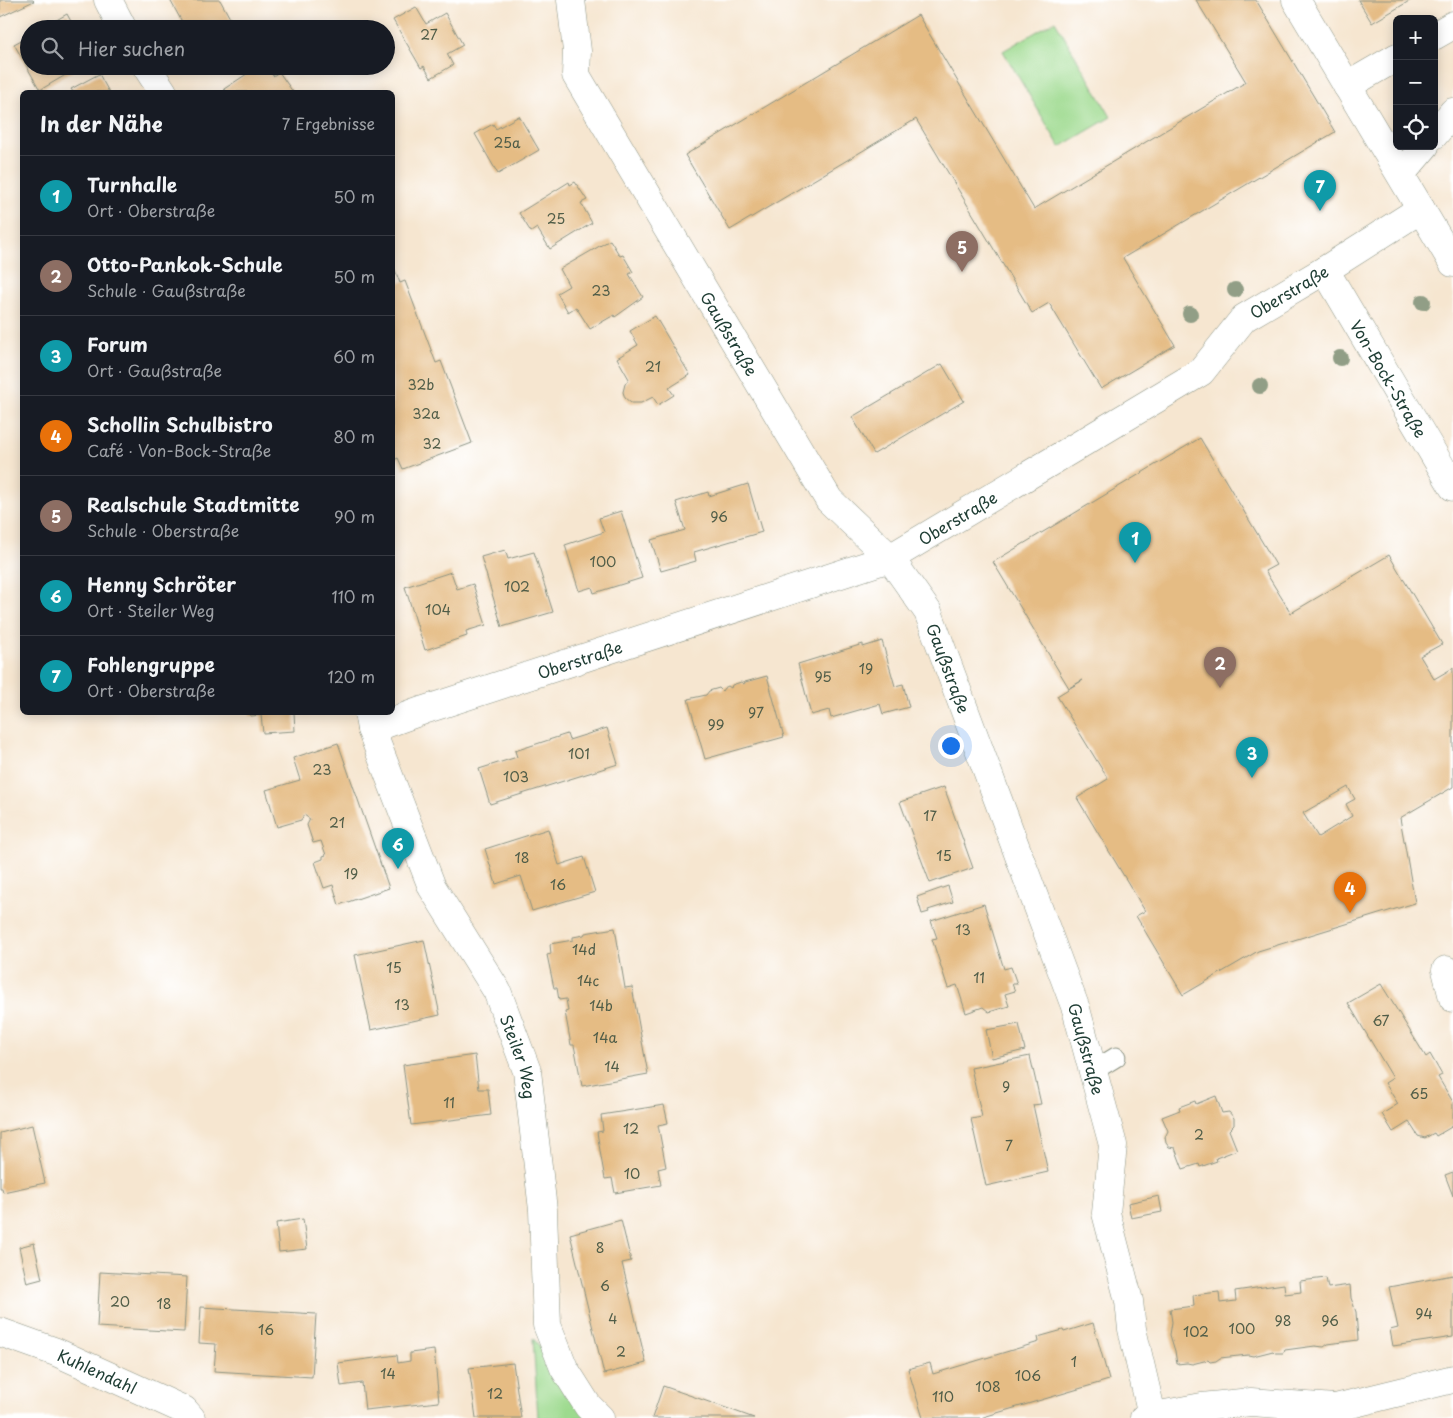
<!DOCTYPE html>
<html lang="de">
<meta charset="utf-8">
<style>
:root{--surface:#171b24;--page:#242831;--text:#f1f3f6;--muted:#9ea1a6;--line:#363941;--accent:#c8321e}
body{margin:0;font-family:"Playpen Sans",sans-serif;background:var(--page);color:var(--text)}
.controls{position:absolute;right:15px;top:15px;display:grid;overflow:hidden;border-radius:8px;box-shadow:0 2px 12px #0003}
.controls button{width:45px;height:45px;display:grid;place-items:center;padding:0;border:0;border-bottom:1px solid var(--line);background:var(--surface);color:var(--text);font:25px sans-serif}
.you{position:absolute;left:950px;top:745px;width:18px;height:18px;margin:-12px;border:4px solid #fff;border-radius:50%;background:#1a73e8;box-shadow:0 0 0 8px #1a73e833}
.badge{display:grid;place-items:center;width:32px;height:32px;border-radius:50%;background:var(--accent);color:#fff;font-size:16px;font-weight:700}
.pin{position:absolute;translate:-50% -41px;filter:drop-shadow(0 1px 2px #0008)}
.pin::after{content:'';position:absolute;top:26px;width:18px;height:15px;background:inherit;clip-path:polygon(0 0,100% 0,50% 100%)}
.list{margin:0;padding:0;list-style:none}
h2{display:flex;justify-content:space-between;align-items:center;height:65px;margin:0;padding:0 20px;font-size:21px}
h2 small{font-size:16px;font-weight:400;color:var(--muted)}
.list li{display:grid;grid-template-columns:32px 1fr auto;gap:15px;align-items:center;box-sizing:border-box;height:80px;padding:0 20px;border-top:1px solid var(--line)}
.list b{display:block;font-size:19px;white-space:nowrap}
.list p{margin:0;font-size:16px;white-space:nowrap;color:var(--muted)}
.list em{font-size:16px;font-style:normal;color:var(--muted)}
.icon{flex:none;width:28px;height:28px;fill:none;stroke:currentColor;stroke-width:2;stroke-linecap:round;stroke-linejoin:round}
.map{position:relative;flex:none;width:1453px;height:1418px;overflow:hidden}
.search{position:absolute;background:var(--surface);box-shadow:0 2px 12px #0003;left:20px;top:20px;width:375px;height:55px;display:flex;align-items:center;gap:12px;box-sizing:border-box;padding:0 18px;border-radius:28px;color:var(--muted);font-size:19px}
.panel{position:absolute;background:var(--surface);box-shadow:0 2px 12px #0003;left:20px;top:90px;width:375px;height:625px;border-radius:8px}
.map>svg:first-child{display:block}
</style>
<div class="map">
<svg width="1453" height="1418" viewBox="0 0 1453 1418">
<rect width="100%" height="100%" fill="#fff"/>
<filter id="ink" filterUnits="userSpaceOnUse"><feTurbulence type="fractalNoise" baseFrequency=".02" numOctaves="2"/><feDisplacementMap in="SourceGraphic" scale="10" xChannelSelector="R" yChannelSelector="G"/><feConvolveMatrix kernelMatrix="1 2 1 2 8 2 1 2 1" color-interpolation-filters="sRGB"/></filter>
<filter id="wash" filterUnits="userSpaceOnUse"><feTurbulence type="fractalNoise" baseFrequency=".0096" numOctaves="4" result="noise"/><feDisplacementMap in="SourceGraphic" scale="20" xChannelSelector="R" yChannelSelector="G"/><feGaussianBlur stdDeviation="1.12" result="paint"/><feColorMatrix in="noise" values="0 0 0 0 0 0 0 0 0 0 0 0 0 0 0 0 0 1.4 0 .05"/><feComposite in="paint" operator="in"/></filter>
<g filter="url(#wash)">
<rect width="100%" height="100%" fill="#f6e6d0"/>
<path fill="#9dda8e" stroke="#5e8c61" d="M1055 21 1111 117 1060 147 1003 51Z
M533 1338 596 1418H538Z"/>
<g id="blocks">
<path fill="#e5bc84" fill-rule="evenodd" d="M0 0H33L34 1 0 17Z
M170 0H220L236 29H186Z
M1196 0H1256L1335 132 1123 258 1175 345 1101 389 1049 303 1032 313 916 119 730 230 685 155 918 15 1034 209 1246 82Z
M1358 0H1411L1372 23Z
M416 7 426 24 445 13 463 45 447 54 453 65 431 78 424 66 421 68 393 20Z
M67 14 75 29H41Z
M29 36V66H81L40 90 14 44Z
M259 66H266L273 76 279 72 293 92H226L224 89Z
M99 74 109 92H73L71 89Z
M519 116 539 150 498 174 475 134 493 124 496 129Z
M569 182 570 185 575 182 587 200 581 203 592 223 550 249 537 228 531 232 519 213Z
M610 240 620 256 623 255 633 272 629 274 643 297 615 317 614 315 590 329 576 307 568 312 557 293 569 286 560 269Z
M392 262 400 283 405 281 436 363 441 361 472 443 403 469 398 458 392 461Z
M655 316 690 375 669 388 674 395 658 405 653 397 641 403H631L625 398 623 392 625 384 629 379 617 358 638 345 630 331Z
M942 364 964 401 874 454 852 417Z
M1200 438 1276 565 1265 571 1291 613 1389 555 1442 644 1420 656 1434 679 1453 668V787L1400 818 1415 903 1258 951 1183 995 1136 916 1145 911 1077 798 1108 779 1057 696 1083 680 1069 688 993 562ZM1348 787 1355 799 1346 804 1352 816 1318 837 1303 813Z
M748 484 762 532 694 552 696 561 661 571 651 540 685 530 676 502 708 492 709 496Z
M621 511 642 578 594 593 592 587 579 591 565 545 604 532 599 518Z
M505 550 508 559 534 552 553 612 502 627 481 557Z
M451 572 457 589 473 584 486 625 466 631 467 636 425 650 405 587Z
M882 641 895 686 903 684 909 707 883 714 880 704 831 718 829 710 811 715 798 664 863 644V647Z
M767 676 784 737 705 759 688 699 706 695 709 691 719 688 722 691 724 688 728 686 731 688 732 685 741 682 744 684 745 682Z
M250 712H294L295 731 263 733 261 715 250 716Z
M607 728 618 764 490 804 479 769 517 757 515 751 567 734 569 740Z
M338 743 389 888 339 905 333 885 324 888 315 862 323 859V856L326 855 321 841 313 843 307 825 310 819 304 815 301 820 277 827 266 790 300 780 293 758Z
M944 787 973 868 930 883 900 802Z
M548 829 559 865 584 857 595 892 532 911 521 876 496 884 485 849Z
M948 886 953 902 928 910 929 912 922 914 917 897Z
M984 904 1004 969 1011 967 1017 984H1012L1015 991 1005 994 1009 1006 989 1012 983 1007 966 1013 957 985 948 988 932 939 937 938 931 921Z
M615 928 625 988 632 987 648 1074 582 1086 574 1045H571L568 1028 565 1012 568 1011 566 999 559 1000 557 988H554L547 955 551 954 550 944 573 940V937L584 935 585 933Z
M424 940 440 1015 371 1030 355 955Z
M1381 984 1426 1057 1430 1054 1442 1075 1438 1077 1453 1102V1126L1436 1136 1434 1133 1425 1138 1418 1136 1409 1122 1393 1132 1382 1114 1398 1104 1385 1083 1393 1078 1348 1003Z
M1019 1024 1025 1050 992 1058 986 1030Z
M475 1055 479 1089H488L491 1115 411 1125 403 1065Z
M1030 1056 1041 1104 1033 1105 1048 1172 986 1186 971 1119 982 1117 971 1068Z
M1216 1096 1222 1113 1229 1112 1234 1118V1125L1229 1130 1237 1150 1216 1158 1217 1161 1200 1167 1199 1164 1183 1169 1175 1148 1169 1147 1166 1143 1165 1137 1168 1131 1162 1117 1180 1110 1179 1107 1195 1101 1196 1104Z
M664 1105 668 1123 658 1125 666 1167 658 1169 661 1185 615 1193 612 1178 605 1179 601 1157 597 1132 603 1131 601 1115Z
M32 1125 45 1183 3 1192 2 1188H0V1133Z
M1453 1172V1196L1445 1175Z
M1159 1196 1162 1212 1131 1218 1128 1203Z
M303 1219 307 1249 279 1252 276 1223Z
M621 1220 631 1261 622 1263 646 1363 604 1374 570 1234Z
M34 1243 42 1279 27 1283 19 1247Z
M100 1272 187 1277 184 1332 97 1327Z
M1453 1275V1337L1393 1346 1390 1330 1398 1328 1389 1287Z
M1326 1278 1328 1288 1350 1285 1351 1298 1356 1312 1358 1340 1328 1344 1324 1347 1315 1346 1285 1350 1283 1353H1275L1273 1351 1253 1356 1248 1355 1220 1358 1216 1361 1210 1362 1208 1360 1192 1364 1187 1363 1177 1364 1175 1351 1170 1335 1172 1322 1170 1309 1194 1306 1193 1295 1219 1292 1220 1303 1236 1301 1235 1291 1284 1284 1285 1294 1301 1292 1300 1281Z
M201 1307 316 1314 312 1377 214 1371 216 1344 199 1343Z
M1093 1323 1109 1380 980 1418H923L908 1369 930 1363 933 1374 1039 1342 1038 1337 1063 1330 1064 1332Z
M434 1350 439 1402 365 1410 362 1383 341 1386 338 1363 397 1355 398 1363 410 1361V1353Z
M513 1363 521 1418H476L469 1368Z
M663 1386 729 1409 754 1418H652Z"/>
</g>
</g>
<g filter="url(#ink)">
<use href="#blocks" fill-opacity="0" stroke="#8a9282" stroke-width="1"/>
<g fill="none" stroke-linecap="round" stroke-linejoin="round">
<g stroke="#8a9282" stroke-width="21">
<path id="lane" d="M1093 1071 1116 1057"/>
</g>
<g stroke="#8a9282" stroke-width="29">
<g id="street">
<path d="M108 0 123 29"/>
<path id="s1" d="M571 0 577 51 576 75 829 500 890 558 928 612 1076 1009 1113 1145 1106 1213 1129 1301 1132 1329 1152 1415"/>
<path d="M1296 0 1453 263"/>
<path d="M1434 36 1453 25"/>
<path d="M146 66 163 92"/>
<path d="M1347 86 1397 57"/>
<path d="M1434 135 1453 112"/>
<path d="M1401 174 1425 146"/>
<path id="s2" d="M1325 270 1453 487"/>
<path id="s3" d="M368 712 371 729 432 887 497 991 527 1071 543 1210 547 1325 564 1368 588 1406 600 1418"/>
<path id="s4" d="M371 729 424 710 890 558 1201 372 1244 318 1325 270 1421 209"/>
<path d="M1446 970 1453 998"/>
<path id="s5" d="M0 1332 56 1352 184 1410 191 1418"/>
<path d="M1320 1416 1335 1408 1453 1379"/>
<path d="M1144 1418 1202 1407 1251 1402 1335 1408"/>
</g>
</g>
<use href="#lane" stroke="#fff" stroke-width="19"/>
<use href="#street" stroke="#fff" stroke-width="28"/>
</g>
<g fill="#919e86">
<circle cx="1235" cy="290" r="8"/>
<circle cx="1423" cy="302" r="8"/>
<circle cx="1190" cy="314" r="8"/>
<circle cx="1340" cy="358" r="8"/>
<circle cx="1260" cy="386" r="8"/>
</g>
</g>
<g text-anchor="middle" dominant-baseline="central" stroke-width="4" stroke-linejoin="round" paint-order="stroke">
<g font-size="14" fill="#505d48">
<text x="429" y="34">27</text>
<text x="507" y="142">25a</text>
<text x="556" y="218">25</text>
<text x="601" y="290">23</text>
<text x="653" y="366">21</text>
<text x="421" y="384">32b</text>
<text x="426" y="413">32a</text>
<text x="432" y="443">32</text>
<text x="719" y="516">96</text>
<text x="603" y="561">100</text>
<text x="517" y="586">102</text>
<text x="438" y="609">104</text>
<text x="866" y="668">19</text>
<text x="823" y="676">95</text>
<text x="756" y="712">97</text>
<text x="716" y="724">99</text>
<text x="579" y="753">101</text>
<text x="322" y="769">23</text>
<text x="516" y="776">103</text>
<text x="930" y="815">17</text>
<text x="337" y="822">21</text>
<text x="944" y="855">15</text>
<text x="522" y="857">18</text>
<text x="351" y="873">19</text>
<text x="558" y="884">16</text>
<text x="963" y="929">13</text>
<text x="584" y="949">14d</text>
<text x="394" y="967">15</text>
<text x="979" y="977">11</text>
<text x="588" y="980">14c</text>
<text x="402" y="1004">13</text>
<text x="601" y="1005">14b</text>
<text x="1381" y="1020">67</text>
<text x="605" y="1037">14a</text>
<text x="612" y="1066">14</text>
<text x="1006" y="1086">9</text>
<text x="1419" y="1093">65</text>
<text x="449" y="1102">11</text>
<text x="631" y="1128">12</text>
<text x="1199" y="1134">2</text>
<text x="1009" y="1145">7</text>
<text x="632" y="1173">10</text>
<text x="600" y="1247">8</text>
<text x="605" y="1285">6</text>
<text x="120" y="1301">20</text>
<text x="164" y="1303">18</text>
<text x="1424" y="1313">94</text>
<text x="613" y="1318">4</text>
<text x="1283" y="1320">98</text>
<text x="1330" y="1320">96</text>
<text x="1242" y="1328">100</text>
<text x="266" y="1329">16</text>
<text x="1196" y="1331">102</text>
<text x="621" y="1351">2</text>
<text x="1074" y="1361">1</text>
<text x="388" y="1373">14</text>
<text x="1028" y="1375">106</text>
<text x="988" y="1386">108</text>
<text x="495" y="1393">12</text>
<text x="943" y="1396">110</text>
</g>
<g font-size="16" fill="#1f3d34" stroke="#fff">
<text stroke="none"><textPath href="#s4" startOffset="1030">Oberstraße</textPath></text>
<text stroke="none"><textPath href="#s1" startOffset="376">Gaußstraße</textPath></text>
<text stroke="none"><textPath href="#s2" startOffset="126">Von-Bock-Straße</textPath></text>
<text stroke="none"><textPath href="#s4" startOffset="625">Oberstraße</textPath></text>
<text stroke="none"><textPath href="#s4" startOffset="220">Oberstraße</textPath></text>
<text stroke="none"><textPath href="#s1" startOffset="780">Gaußstraße</textPath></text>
<text stroke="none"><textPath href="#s1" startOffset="1185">Gaußstraße</textPath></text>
<text stroke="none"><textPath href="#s3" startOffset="379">Steiler Weg</textPath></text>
<text stroke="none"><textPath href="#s5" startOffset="105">Kuhlendahl</textPath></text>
</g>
</g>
</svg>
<div class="controls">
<button>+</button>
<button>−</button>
<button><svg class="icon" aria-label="locate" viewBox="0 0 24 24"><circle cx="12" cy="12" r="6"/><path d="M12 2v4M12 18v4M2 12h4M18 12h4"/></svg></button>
</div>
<div class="you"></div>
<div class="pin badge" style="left:1135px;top:563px;background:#0f9aa8">1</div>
<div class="pin badge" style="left:1220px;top:688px;background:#8d6e63">2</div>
<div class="pin badge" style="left:1252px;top:778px;background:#0f9aa8">3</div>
<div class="pin badge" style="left:1350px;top:913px;background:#e8710a">4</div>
<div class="pin badge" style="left:962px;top:272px;background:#8d6e63">5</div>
<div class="pin badge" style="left:398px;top:869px;background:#0f9aa8">6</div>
<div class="pin badge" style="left:1320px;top:211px;background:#0f9aa8">7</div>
<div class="search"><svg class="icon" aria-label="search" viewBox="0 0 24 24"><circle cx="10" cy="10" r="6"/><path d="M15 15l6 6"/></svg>Hier suchen</div>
<section class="panel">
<h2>In der Nähe<small>7 Ergebnisse</small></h2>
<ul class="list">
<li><span class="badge" style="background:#0f9aa8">1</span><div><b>Turnhalle</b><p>Ort · Oberstraße</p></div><em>50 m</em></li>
<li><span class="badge" style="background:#8d6e63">2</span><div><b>Otto-Pankok-Schule</b><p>Schule · Gaußstraße</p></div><em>50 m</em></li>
<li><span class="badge" style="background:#0f9aa8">3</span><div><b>Forum</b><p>Ort · Gaußstraße</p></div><em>60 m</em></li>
<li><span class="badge" style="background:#e8710a">4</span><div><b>Schollin Schulbistro</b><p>Café · Von-Bock-Straße</p></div><em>80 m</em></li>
<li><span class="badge" style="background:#8d6e63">5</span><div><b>Realschule Stadtmitte</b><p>Schule · Oberstraße</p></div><em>90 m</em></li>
<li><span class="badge" style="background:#0f9aa8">6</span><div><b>Henny Schröter</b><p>Ort · Steiler Weg</p></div><em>110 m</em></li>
<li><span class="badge" style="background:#0f9aa8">7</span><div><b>Fohlengruppe</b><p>Ort · Oberstraße</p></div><em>120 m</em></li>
</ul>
</section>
</div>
